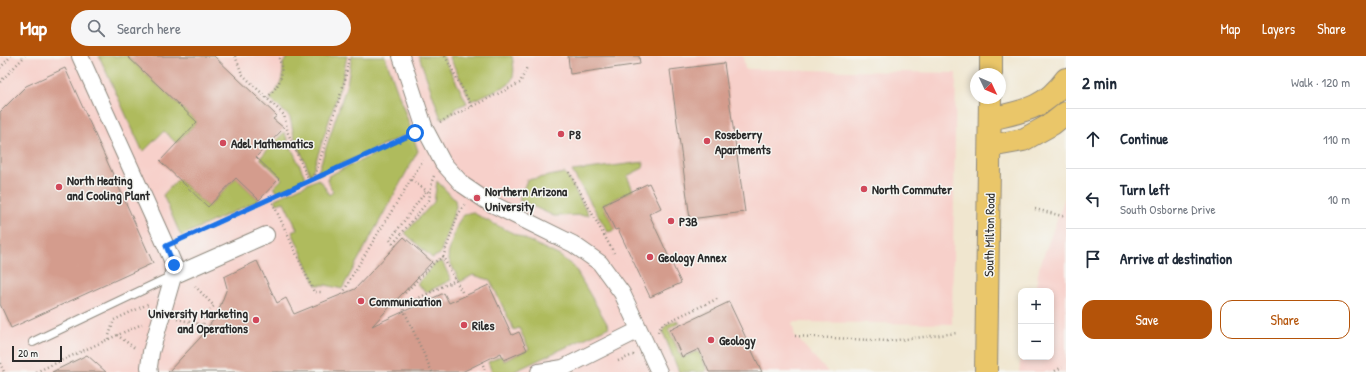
<!DOCTYPE html>
<meta charset="utf-8">
<style>
:root{--surface:#fff;--page:#f6f6f7;--text:#1f2937;--muted:#747a83;--line:#e0e1e3;--accent:#b45309}
body{margin:0;font-family:"Patrick Hand",sans-serif;background:var(--page);color:var(--text)}
.controls{position:absolute;right:12px;bottom:12px;display:grid;overflow:hidden;border-radius:8px;box-shadow:0 2px 6px #0003}
.controls button{width:36px;height:36px;display:grid;place-items:center;padding:0;border:0;border-bottom:1px solid var(--line);background:var(--surface);color:var(--text);font:20px sans-serif}
.compass{position:absolute;left:970px;top:12px;width:36px;height:36px;border-radius:50%;background:var(--surface);box-shadow:0 2px 6px #0003;rotate:134deg}
.scale{position:absolute;left:12px;bottom:10px;width:50px;box-sizing:border-box;padding-left:4px;border:2px solid #2b2b2b;border-top:0;font-size:11px;line-height:14px;white-space:nowrap;color:#2b2b2b;-webkit-text-stroke:3px #f6f6f2;paint-order:stroke}
.stop{position:absolute;width:12px;height:12px;margin:-9px;border:3px solid #1a73e8;border-radius:50%;background:#fff}
.stop.end{background:#1a73e8;border-color:#fff;box-shadow:0 1px 4px #0008}
.list{margin:0;padding:0;list-style:none}
h2{display:flex;justify-content:space-between;align-items:center;height:52px;margin:0;padding:0 16px;font-size:17px}
h2 small{font-size:13px;font-weight:400;color:var(--muted)}
.list li{display:grid;grid-template-columns:26px 1fr auto;gap:12px;align-items:center;box-sizing:border-box;height:60px;padding:0 16px;border-top:1px solid var(--line)}
.list b{display:block;font-size:15px;white-space:nowrap}
.list p{margin:0;font-size:13px;white-space:nowrap;color:var(--muted)}
.list em{font-size:13px;font-style:normal;color:var(--muted)}
.actions{display:flex;gap:8px;padding:12px 16px}
.actions a{flex:1;padding:9px 0;border:1px solid var(--accent);border-radius:12px;text-align:center;font-size:14px;color:var(--accent)}
.actions .main{background:var(--accent);color:#fff}
.icon{flex:none;width:22px;height:22px;fill:none;stroke:currentColor;stroke-width:2;stroke-linecap:round;stroke-linejoin:round}
.map{position:relative;flex:none;width:1066px;height:316px;overflow:hidden}
header{display:flex;align-items:center;gap:24px;box-sizing:border-box;height:56px;padding:0 20px;background:var(--accent);color:#fff}
header strong{font-size:19px}
nav{display:flex;gap:22px;margin-inline-start:auto;font-size:14px}
.search{width:280px;height:36px;background:var(--page);display:flex;align-items:center;gap:10px;box-sizing:border-box;padding:0 14px;border-radius:22px;color:var(--muted);font-size:15px}
main{display:flex}
aside{flex:1;background:var(--surface)}
.map>svg:first-child{display:block}
</style>
<header>
<strong>Map</strong>
<div class="search"><svg class="icon" aria-label="search" viewBox="0 0 24 24"><circle cx="10" cy="10" r="6"/><path d="M15 15l6 6"/></svg>Search here</div>
<nav><a>Map</a><a>Layers</a><a>Share</a></nav>
</header>
<main>
<div class="map">
<svg width="1066" height="316" viewBox="0 0 1066 316">
<rect width="100%" height="100%" fill="#f6f6f2"/>
<filter id="ink" filterUnits="userSpaceOnUse"><feTurbulence type="fractalNoise" baseFrequency=".025" numOctaves="2"/><feDisplacementMap in="SourceGraphic" scale="8" xChannelSelector="R" yChannelSelector="G"/><feConvolveMatrix kernelMatrix="1 2 1 2 8 2 1 2 1" color-interpolation-filters="sRGB"/></filter>
<filter id="wash" filterUnits="userSpaceOnUse"><feTurbulence type="fractalNoise" baseFrequency=".012" numOctaves="4" result="noise"/><feDisplacementMap in="SourceGraphic" scale="16" xChannelSelector="R" yChannelSelector="G"/><feGaussianBlur stdDeviation="0.9" result="paint"/><feColorMatrix in="noise" values="0 0 0 0 0 0 0 0 0 0 0 0 0 0 0 0 0 1.4 0 .05"/><feComposite in="paint" operator="in"/></filter>
<g filter="url(#wash)">
<rect width="100%" height="100%" fill="#f0e6cf"/>
<path fill="#f7d0ca" d="M0 0H743L745 13 956 17 952 268 792 266 795 280 828 316H0Z
M1066 139V316H1019L1021 301H1051V235H1035L1039 212Z"/>
<path fill="#afbb5d" stroke="#6d7344" d="M99 0H127L197 66 176 87 164 75 144 95 142 94Z
M289 0H347L342 25 311 120 294 80 290 61 270 43C280 32 284 22 283 7Z
M352 0H385L412 76 317 119 347 28Z
M419 0H443L467 47 454 53 455 56 441 63Z
M449 0H512C514 11 516 20 508 29L471 45Z
M284 76 306 123 278 136 273 132 282 123 260 102Z
M413 80 418 95 342 233 326 229H316L292 176 297 173 284 146 277 148 275 143 318 123 320 126H322L329 139 333 136 327 123 329 122 328 120Z
M644 106 643 112 627 120 633 134 603 149 615 174 608 176 572 115Z
M565 117 589 159 554 160 519 144 527 124Z
M236 122 259 144 181 180 163 139 178 123 208 151Z
M437 125 455 144 456 151 440 198 432 202 405 177 434 146Z
M472 156 486 164 560 200 574 211 609 271 513 316H492L488 306 501 300 504 305 529 293 519 272 514 274 490 224 473 219 460 226 449 204 448 199C451 189 456 166 463 160 466 157 469 157 472 156Z
M442 205 451 224 427 236 417 228 434 208Z
M677 264 679 267 668 273 682 302 698 295 707 314 704 316H679L663 276C663 269 671 267 677 264Z"/>
<g id="blocks">
<path fill="#d49c8d" d="M127 0H214L277 60 273 63 284 72 256 101 279 123 259 144 236 122 208 151 160 105 197 66Z
M568 0H639L640 8 570 18Z
M724 7 745 156 690 163 670 14Z
M65 12 153 207 11 272 0 248V56L26 30Z
M649 127 661 152 649 158 681 227 650 241 618 173 615 174 603 149Z
M404 181 432 206 372 270 444 237 449 247 489 229 512 279 519 276 527 294 504 304 501 297 462 316H168L200 282 217 259 227 232 224 221 257 205 277 247 286 242 294 258 355 233Z
M729 246 762 316H709L699 293 682 301 670 274Z
M87 299 106 316H52Z"/>
</g>
</g>
<g filter="url(#ink)">
<use href="#blocks" fill-opacity="0" stroke="#8e887d" stroke-width="1"/>
<g fill="none" stroke-linecap="round" stroke-linejoin="round">
<g stroke="#8e887d" stroke-width="10">
<path id="lane" d="M33 286 172 220"/>
</g>
<g stroke="#8e887d" stroke-width="18">
<path id="street" d="M80 0 166 190 174 209 172 224 151 296 149 311 150 316
M401 0 425 73 443 107 463 129 488 146 573 188 600 207 622 237 659 316
M173 220 266 179
M539 316 563 312 639 274"/>
</g>
<g stroke="#8e887d" stroke-width="24">
<path id="primary" d="M991 18V0
M990 63C1024 55 1044 53 1066 23
M990 90 1023 84 1052 68 1066 57
M986 316 990 42"/>
</g>
<path stroke="#8e887d" stroke-width="2.5" stroke-dasharray="1 3" stroke-linecap="butt" d="M235 0 242 18 284 59 288 77 309 125
M445 0 472 51
M0 12 11 0
M0 26 25 0
M267 42C280 28 286 19 278 0
M440 66 520 27 527 11
M569 116 614 197
M314 123 345 24 349 0
M411 124 430 137
M271 143 314 236H321
M1035 153 1066 161
M180 184 410 79
M393 188 390 184 426 135
M396 190 393 188 429 144 432 125 434 120
M462 236 443 201 458 159 465 148
M405 237 435 206 443 201
M343 238 350 223 423 104
M177 263 203 269 207 256 214 250 193 228
M658 276 662 269 667 266 719 242
M117 279 136 293
M795 280 889 285 957 277
M108 283 114 264 148 248
M618 305 633 299 634 300
M0 307 4 316
M483 309 486 316
M1055 315 1062 311
M36 316 142 268
M432 316 402 250 456 224"/>
<use href="#lane" stroke="#fff" stroke-width="8"/>
<use href="#street" stroke="#fff" stroke-width="16"/>
<use href="#primary" stroke="#eac669" stroke-width="22"/>
</g>
</g>
<g fill="none" stroke-linecap="round" stroke-linejoin="round" filter="url(#ink)">
<path stroke="#1a73e8" stroke-width="5" d="M174 209 166 190 415 77"/>
</g>
<g fill="#d1495b" stroke="#f6f6f2" stroke-width="1.5">
<circle cx="561" cy="78" r="4"/>
<circle cx="707" cy="85" r="4"/>
<circle cx="223" cy="87" r="4"/>
<circle cx="59" cy="131" r="4"/>
<circle cx="864" cy="133" r="4"/>
<circle cx="477" cy="142" r="4"/>
<circle cx="671" cy="165" r="4"/>
<circle cx="650" cy="201" r="4"/>
<circle cx="361" cy="245" r="4"/>
<circle cx="256" cy="264" r="4"/>
<circle cx="464" cy="269" r="4"/>
<circle cx="711" cy="284" r="4"/>
</g>
<g text-anchor="middle" dominant-baseline="central" stroke-width="3" stroke-linejoin="round" paint-order="stroke">
<g font-size="13" font-weight="bold" fill="#2b2b2b" stroke="#f6f6f2" text-anchor="start">
<text x="569" y="78">P8</text>
<text x="715" y="78">Roseberry<tspan x="715" dy="15">Apartments</tspan></text>
<text x="231" y="87">Adel Mathematics</text>
<text x="67" y="124">North Heating<tspan x="67" dy="15">and Cooling Plant</tspan></text>
<text x="872" y="133">North Commuter</text>
<text x="485" y="135">Northern Arizona<tspan x="485" dy="15">University</tspan></text>
<text x="679" y="165">P3B</text>
<text x="658" y="201">Geology Annex</text>
<text x="369" y="245">Communication</text>
<text x="248" y="257" text-anchor="end">University Marketing<tspan x="248" dy="15">and Operations</tspan></text>
<text x="472" y="269">Riles</text>
<text x="719" y="284">Geology</text>
</g>
<g font-size="13" fill="#2b2b2b" stroke="#f6f6f2">
<text transform="translate(989 179) rotate(-89)">South Milton Road</text>
</g>
</g>
</svg>
<div class="controls">
<button>+</button>
<button>−</button>
</div>
<svg class="compass" viewBox="-18 -18 36 36"><path d="M0-13l5 13h-10z" fill="#e53935"/><path d="M0 13l5-13h-10z" fill="#747a83"/></svg>
<div class="scale">20 m</div>
<div class="stop" style="left:415px;top:77px"></div>
<div class="stop end" style="left:174px;top:209px"></div>
</div>
<aside>
<h2>2 min<small>Walk · 120 m</small></h2>
<ul class="list">
<li><svg class="icon" aria-label="ahead" viewBox="0 0 24 24"><path d="M12 20V5M6 11l6-6 6 6"/></svg><div><b>Continue</b></div><em>110 m</em></li>
<li><svg class="icon" aria-label="left" viewBox="0 0 24 24"><path d="M17 20v-9H6M10 6l-5 5 5 5"/></svg><div><b>Turn left</b><p>South Osborne Drive</p></div><em>10 m</em></li>
<li><svg class="icon" aria-label="arrive" viewBox="0 0 24 24"><path d="M6 21V4h12l-3 4 3 4H6"/></svg><div><b>Arrive at destination</b></div></li>
</ul>
<div class="actions"><a class="main">Save</a><a>Share</a></div>
</aside>
</main>
